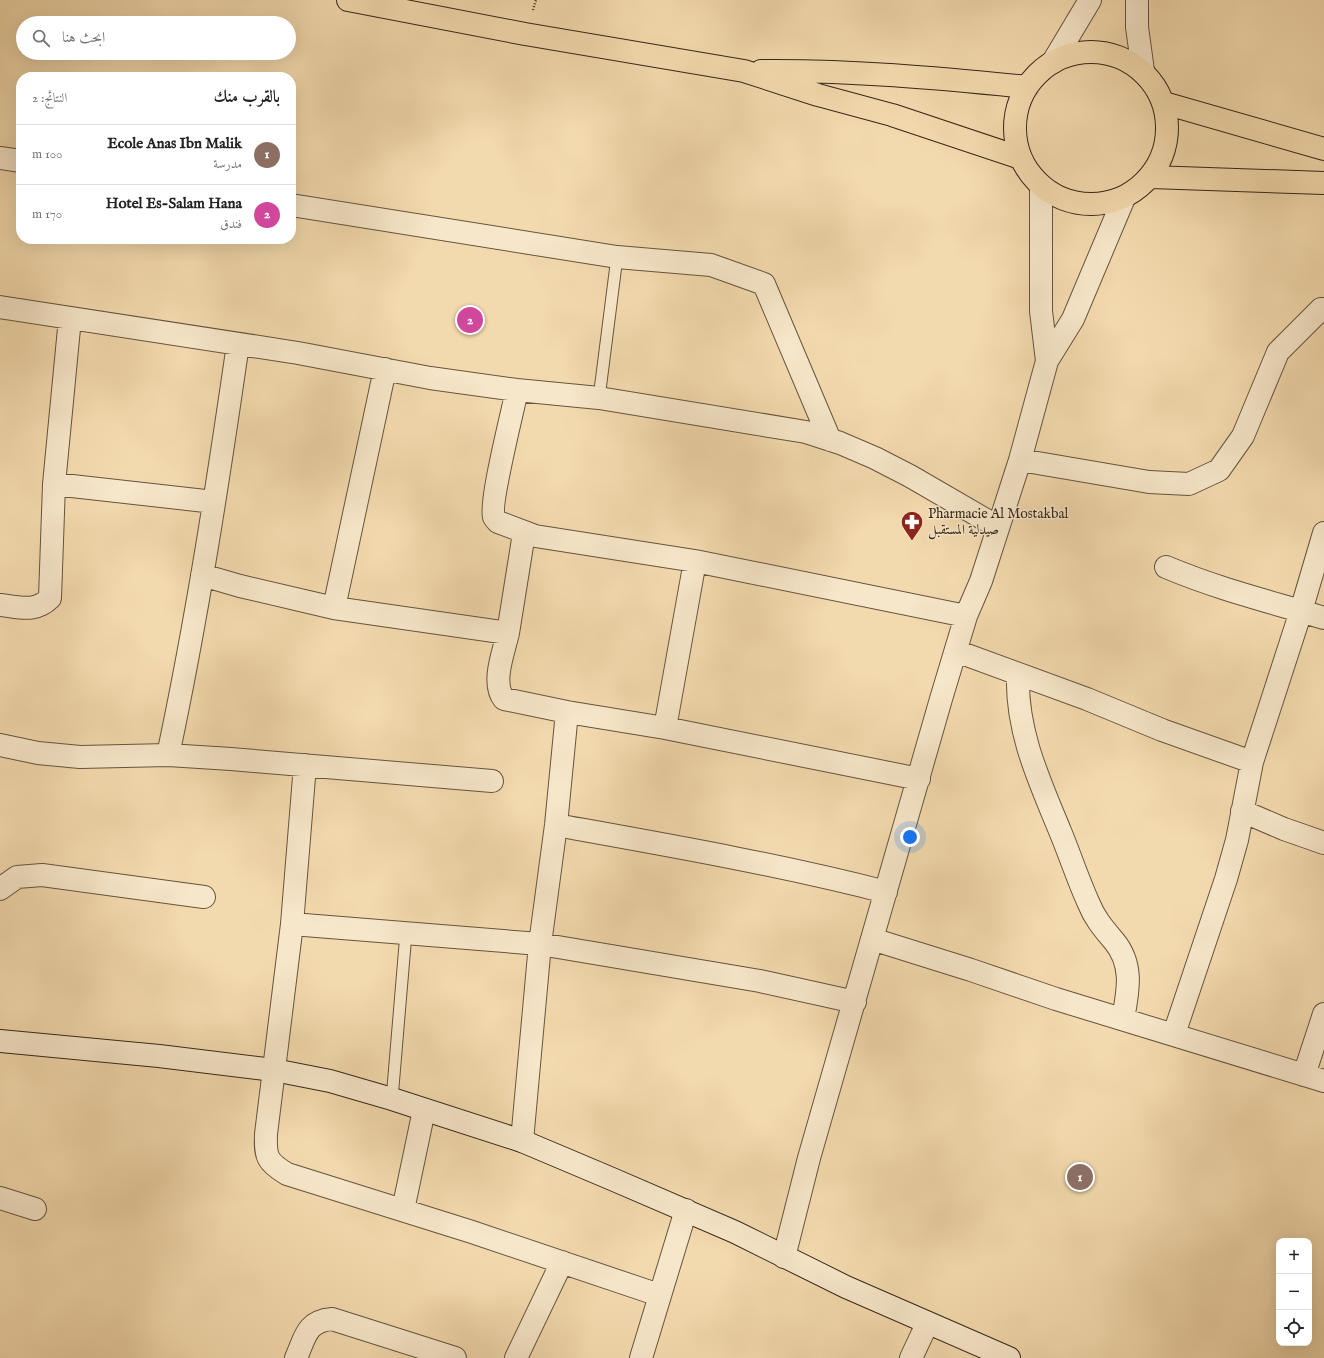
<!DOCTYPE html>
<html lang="ar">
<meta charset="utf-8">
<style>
:root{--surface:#fff;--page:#f6f6f6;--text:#222;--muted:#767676;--line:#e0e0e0;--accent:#7c3aed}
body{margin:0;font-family:"IM FELL English",Amiri,serif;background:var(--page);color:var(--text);direction:rtl}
.controls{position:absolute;right:12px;bottom:12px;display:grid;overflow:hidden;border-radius:8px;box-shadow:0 4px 16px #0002}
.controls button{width:36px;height:36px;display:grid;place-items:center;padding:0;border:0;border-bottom:1px solid var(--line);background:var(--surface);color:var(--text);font:20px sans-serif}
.you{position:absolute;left:910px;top:837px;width:14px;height:14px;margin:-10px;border:3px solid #fff;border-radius:50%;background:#1a73e8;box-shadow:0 0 0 6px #1a73e833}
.badge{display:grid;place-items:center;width:26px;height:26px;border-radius:50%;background:var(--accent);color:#fff;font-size:13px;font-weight:700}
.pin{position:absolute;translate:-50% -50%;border:2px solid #fff;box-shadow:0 1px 4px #0006}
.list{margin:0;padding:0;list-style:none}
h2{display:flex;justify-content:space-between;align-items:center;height:52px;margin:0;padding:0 16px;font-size:17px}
h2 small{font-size:13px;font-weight:400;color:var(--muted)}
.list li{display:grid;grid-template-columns:26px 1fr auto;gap:12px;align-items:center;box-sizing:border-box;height:60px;padding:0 16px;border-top:1px solid var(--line)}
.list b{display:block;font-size:15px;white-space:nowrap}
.list p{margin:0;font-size:13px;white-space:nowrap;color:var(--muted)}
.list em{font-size:13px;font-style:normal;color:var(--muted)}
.icon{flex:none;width:22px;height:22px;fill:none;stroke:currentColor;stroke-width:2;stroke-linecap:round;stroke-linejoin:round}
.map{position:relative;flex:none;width:1324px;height:1358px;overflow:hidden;direction:ltr}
.search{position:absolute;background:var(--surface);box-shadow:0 4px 16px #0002;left:16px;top:16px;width:280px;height:44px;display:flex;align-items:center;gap:10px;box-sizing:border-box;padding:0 14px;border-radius:22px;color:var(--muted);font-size:15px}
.panel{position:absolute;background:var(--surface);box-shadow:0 4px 16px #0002;left:16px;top:72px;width:280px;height:172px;border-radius:16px;direction:rtl}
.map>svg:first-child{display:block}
</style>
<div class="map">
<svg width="1324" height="1358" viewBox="0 0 1324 1358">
<rect width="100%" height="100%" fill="#f3daae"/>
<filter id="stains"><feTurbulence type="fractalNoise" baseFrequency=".005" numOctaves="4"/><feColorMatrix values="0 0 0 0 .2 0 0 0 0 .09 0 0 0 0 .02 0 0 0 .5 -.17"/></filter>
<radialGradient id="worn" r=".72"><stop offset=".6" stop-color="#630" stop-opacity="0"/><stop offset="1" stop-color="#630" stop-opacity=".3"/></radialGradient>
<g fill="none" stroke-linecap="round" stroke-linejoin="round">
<g stroke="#65543e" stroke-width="13">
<path id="lane" d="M599 398 617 257
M392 1099 406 933"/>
</g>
<g stroke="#65543e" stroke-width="24">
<path id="street" d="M1137 0V27L1143 71
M1053 62 1090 0
M0 158 21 161
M1041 186V311L1047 361
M291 205 617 257 711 265 764 284 830 440
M0 307 298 353 430 378 517 390 599 398 806 432 840 443 875 458 910 476 998 527
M517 390C513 410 489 504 494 517 495 519 497 521 498 522L535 536 695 561 966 616
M1020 460 1149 482 1189 484 1219 470 1243 436 1278 352 1321 309H1324
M54 484 214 502
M1166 567C1218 589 1271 602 1324 618
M202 575 240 586 334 608 385 369
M0 605C20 607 35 613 50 598L54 484 70 318
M334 608 508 633 524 533
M508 633C504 651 491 683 504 699L567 712 665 728 919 779
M956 651 1087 699 1162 730 1252 762
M1018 675C1016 731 1039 780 1060 831 1070 855 1078 880 1089 904 1095 919 1104 929 1114 941 1134 965 1128 991 1123 1019
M665 728 695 561
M0 745 38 753 80 757 168 755C197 619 218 482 238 344
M168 755 231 759 492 781
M305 765 292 924 266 1134C265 1157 267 1162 287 1174L472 1232 659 1295
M1242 811 1284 829 1324 843
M556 825C667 845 777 864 886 892
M0 889 17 877 42 875 204 897
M292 924 540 944 760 981 855 1002
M872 939 971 970 1056 999 1324 1081
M1174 1034 1226 879 1237 840 1252 762 1301 611 1324 533
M1304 1075 1324 1014
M522 1141 540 944 556 825 567 712
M0 1198 35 1209
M403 1210 424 1110
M784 1257 809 1158 941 699 966 616 981 581 1020 460 1047 361 1073 319 1124 198
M296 1358C305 1338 306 1321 332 1319L455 1358
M516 1358 562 1262
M641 1358 686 1210
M911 1358 927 1324"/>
</g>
<g stroke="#362719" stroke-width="24">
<path id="secondary" d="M0 1041 159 1056 274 1070 330 1081 392 1099 522 1141 612 1179 735 1232 846 1287 1009 1358"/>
</g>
<g stroke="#362719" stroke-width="24">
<path id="primary" d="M348 0 525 34 744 71 818 95 892 115 1021 158
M1015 128a76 76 0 1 1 152 0a76 76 0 1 1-152 0Z
M761 71C850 70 938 78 1027 87
M1164 103 1324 149
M1151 177 1324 183"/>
</g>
<path stroke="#362719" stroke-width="2.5" stroke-dasharray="1 2" stroke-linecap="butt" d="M533 10 536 0"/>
<use href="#lane" stroke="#f7e7ca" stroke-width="11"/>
<use href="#street" stroke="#f7e7ca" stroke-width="22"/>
<use href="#secondary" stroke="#f7e7ca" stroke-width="22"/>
<use href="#primary" stroke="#f3daae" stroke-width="22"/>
</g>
<defs>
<g id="pharmacy-pin" transform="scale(1.15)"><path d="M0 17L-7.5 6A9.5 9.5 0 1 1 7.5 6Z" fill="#8f2418" stroke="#f7e7ca"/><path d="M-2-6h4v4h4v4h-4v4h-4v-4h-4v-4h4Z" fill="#fff"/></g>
</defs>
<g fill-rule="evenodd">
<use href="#pharmacy-pin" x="912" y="522"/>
</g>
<g text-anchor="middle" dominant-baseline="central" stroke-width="3" stroke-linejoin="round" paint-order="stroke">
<g font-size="14" fill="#362719" stroke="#f7e7ca" text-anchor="start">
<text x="928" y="514">Pharmacie Al Mostakbal<tspan x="928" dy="16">صيدلية المستقبل</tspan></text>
</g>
</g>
<rect width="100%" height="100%" filter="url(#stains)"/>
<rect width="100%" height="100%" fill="url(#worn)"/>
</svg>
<div class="controls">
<button>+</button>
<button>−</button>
<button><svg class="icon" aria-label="locate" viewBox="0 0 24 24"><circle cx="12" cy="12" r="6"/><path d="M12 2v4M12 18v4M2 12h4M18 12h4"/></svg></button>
</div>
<div class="you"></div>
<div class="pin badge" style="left:1080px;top:1177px;background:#8d6e63">1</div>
<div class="pin badge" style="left:470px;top:320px;background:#d1479c">2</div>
<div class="search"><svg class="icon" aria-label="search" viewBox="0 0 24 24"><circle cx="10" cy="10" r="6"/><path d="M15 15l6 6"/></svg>ابحث هنا</div>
<section class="panel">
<h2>بالقرب منك<small>النتائج: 2</small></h2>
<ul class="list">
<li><span class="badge" style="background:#8d6e63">1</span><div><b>Ecole Anas Ibn Malik</b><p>مدرسة</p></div><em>100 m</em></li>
<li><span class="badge" style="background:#d1479c">2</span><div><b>Hotel Es-Salam Hana</b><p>فندق</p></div><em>170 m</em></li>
</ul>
</section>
</div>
